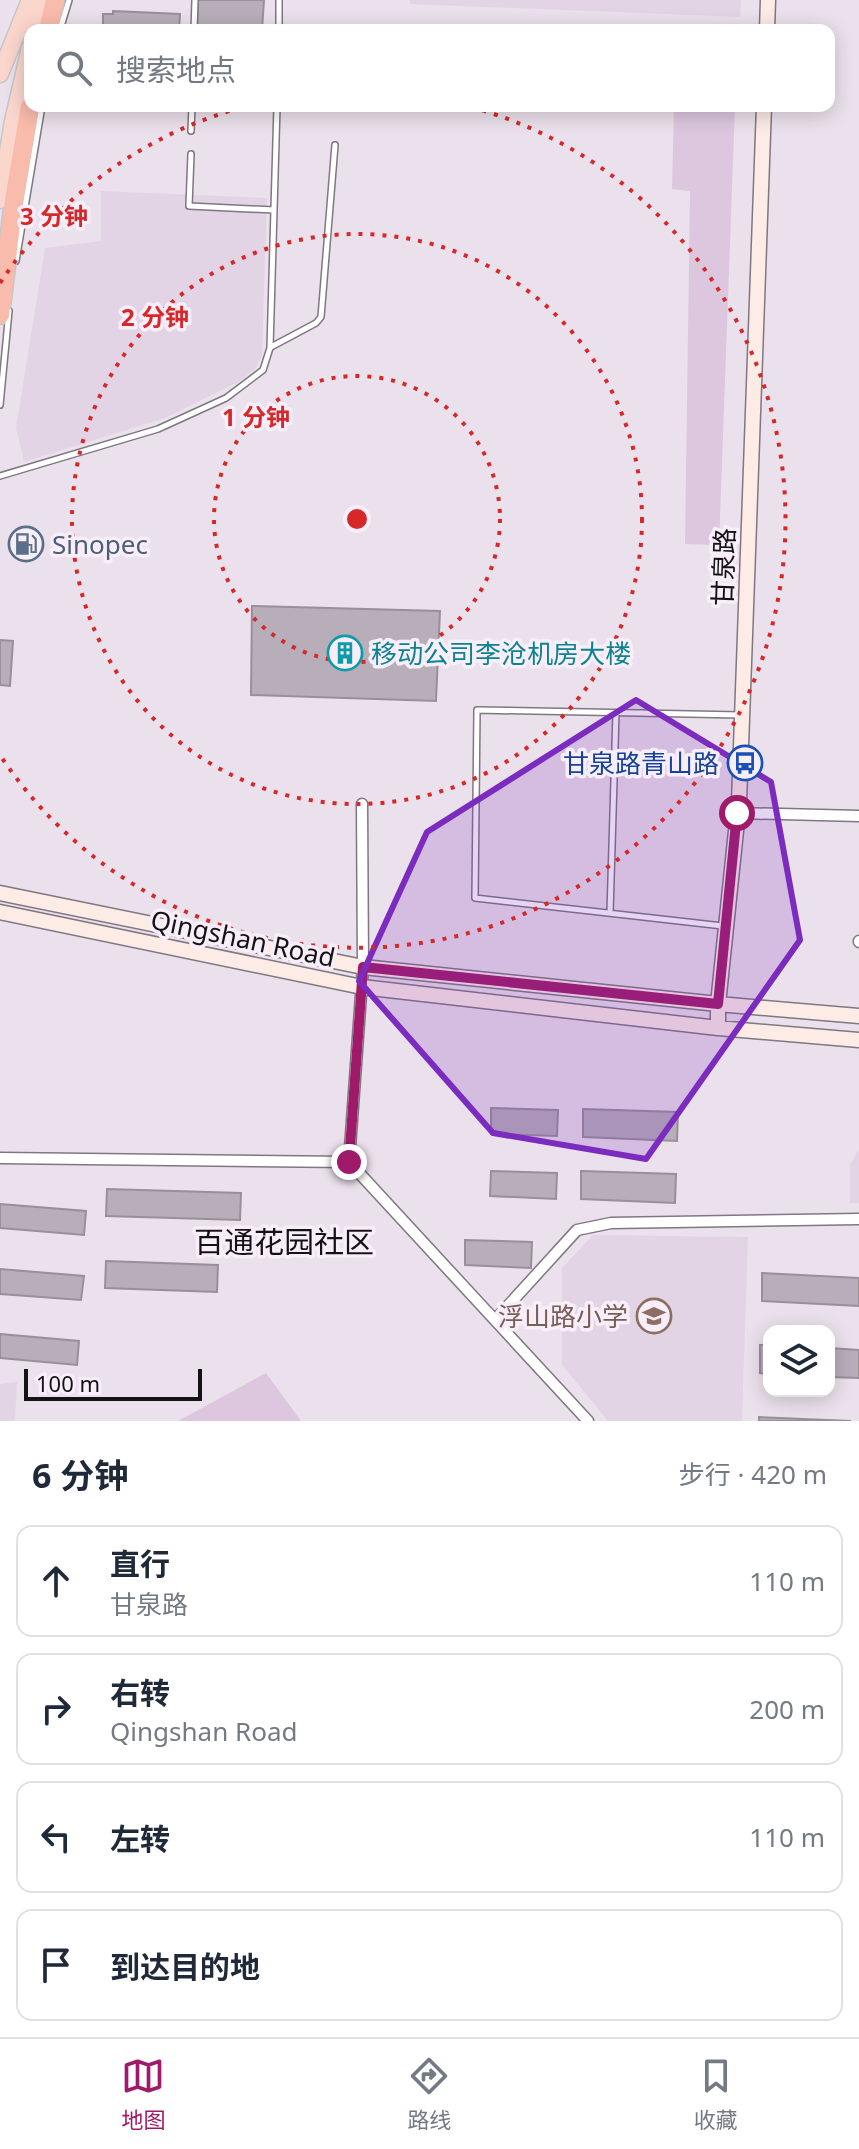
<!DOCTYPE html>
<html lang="zh">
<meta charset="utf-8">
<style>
:root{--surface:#fff;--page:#f6f6f7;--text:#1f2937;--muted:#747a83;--line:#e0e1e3;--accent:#9f1b6a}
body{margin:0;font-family:"Noto Sans","Noto Sans SC",sans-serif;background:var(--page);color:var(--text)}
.controls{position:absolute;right:24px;bottom:24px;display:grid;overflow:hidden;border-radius:16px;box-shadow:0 4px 20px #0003}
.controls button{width:72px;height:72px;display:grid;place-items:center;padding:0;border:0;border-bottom:2px solid var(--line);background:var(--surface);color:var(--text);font:40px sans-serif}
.scale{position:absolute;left:24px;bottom:20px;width:178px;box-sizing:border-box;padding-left:8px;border:4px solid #151216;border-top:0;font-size:22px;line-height:28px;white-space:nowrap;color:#151216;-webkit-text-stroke:6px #f8eefa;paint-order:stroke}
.stop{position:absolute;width:24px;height:24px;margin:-18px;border:6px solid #9f1b6a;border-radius:50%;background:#fff}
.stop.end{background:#9f1b6a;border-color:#fff;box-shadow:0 2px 8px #0008}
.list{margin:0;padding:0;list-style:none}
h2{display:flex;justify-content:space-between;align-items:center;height:104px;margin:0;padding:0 32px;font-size:34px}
h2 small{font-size:26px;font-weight:400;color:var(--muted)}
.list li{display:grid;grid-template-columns:52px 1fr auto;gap:24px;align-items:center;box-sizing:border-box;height:112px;margin:0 16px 16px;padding:0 16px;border:2px solid var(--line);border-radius:16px}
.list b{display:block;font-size:30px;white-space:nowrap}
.list p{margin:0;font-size:26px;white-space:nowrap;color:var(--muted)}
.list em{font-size:26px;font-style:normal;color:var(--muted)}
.icon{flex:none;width:44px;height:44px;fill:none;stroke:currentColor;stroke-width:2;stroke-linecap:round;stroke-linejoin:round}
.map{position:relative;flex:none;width:859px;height:1421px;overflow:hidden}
.search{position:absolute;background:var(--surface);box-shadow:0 4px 20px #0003;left:24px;right:24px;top:24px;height:88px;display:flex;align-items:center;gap:20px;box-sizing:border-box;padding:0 28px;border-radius:16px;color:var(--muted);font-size:30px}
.sheet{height:616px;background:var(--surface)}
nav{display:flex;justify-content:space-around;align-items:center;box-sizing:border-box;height:112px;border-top:2px solid var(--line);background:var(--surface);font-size:22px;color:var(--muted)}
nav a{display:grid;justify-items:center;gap:4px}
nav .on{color:var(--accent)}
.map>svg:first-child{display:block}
</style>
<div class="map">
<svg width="859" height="1421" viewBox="0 0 859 1421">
<rect width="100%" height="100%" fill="#ebe1ec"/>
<path fill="#e3d4e5" d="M410 0H741L740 17 410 4Z
M101 191 267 198 262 355 256 368 240 381 165 418 24 462 16 428 45 248 101 241Z
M859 1149V1203H850V1165Z
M593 1235 748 1237 742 1421H608L562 1365V1268Z
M17 1382 15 1421H0V1384Z"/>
<path fill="#dcc7df" d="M674 106H735L719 545 685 544 690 191 672 189Z
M266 1373 301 1421H178Z"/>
<path fill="#b7aeb9" stroke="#988f99" stroke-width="2" d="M198 0H264L262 30H197Z
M113 11 180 14 179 30H103V14H113Z
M252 606 440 611 436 701 251 695Z
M0 640 13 641 10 686 0 685Z
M491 1108 558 1110 557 1136 491 1134Z
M583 1109 678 1112 677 1141 583 1137Z
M491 1171 557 1173 556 1199 490 1196Z
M581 1171 676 1174 675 1203 581 1199Z
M107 1189 241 1193 240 1220 106 1216Z
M0 1204 86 1211 84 1235 0 1228Z
M465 1240 532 1242 531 1268 465 1265Z
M106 1261 218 1265 217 1292 105 1288Z
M0 1269 84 1276 81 1300 0 1294Z
M762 1273 859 1278V1306L762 1301Z
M0 1334 79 1341 77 1365 0 1358Z
M760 1345H769V1374L760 1373Z
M829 1348 859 1350V1378L829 1377Z
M759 1417 851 1421H759Z"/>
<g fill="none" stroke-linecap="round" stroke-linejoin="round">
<g stroke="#7f7781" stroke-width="8">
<path id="lane" d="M60 30 69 0
M194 30 195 0
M279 30V0
M191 131 192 106
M191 154 189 206 274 210
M16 261 42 106
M271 347 316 323 321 317 335 145
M0 405 9 311
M0 476 158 429 226 398 263 370 270 348 277 106
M610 913 616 713
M723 926 475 898 477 710 741 715"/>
</g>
<g stroke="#7f7781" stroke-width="13">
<path id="street" d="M737 813 859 816
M859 942V941
M0 1158 349 1162 588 1421
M349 1162 363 967 362 804
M495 1320 577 1230 611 1223 859 1219"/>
</g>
<g stroke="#7f7781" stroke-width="17">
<path id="secondary" d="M767 30 768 0
M0 893 363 967 718 1004 859 1016
M0 912 362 987 718 1028 859 1040
M718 1028V1004L739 802 764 106"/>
</g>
<g stroke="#c7c6c7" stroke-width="19">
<path id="primary" d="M34 30 40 0
M0 74 30 0
M0 200 13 121 30 48"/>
</g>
<g stroke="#c7c6c7" stroke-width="21">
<path id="highway" d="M48 30 55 0
M0 315 14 200 30 106"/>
</g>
<use href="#lane" stroke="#fff" stroke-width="5"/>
<use href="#street" stroke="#fff" stroke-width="10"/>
<use href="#secondary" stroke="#fdebe6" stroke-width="14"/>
<use href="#primary" stroke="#fbd6cd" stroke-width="16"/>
<use href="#highway" stroke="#f9bbac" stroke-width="18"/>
</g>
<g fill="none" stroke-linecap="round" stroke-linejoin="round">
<path stroke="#9f1b6a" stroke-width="10" d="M349 1162 363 967 718 1004 737 813"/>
</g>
<path fill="#7b2cbf" fill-opacity="0.2" stroke="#7b2cbf" stroke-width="6" stroke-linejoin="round" d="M636 700 771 782 800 940 646 1159 493 1133 359 981 427 832Z"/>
<g fill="none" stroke="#d62828" stroke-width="4" stroke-dasharray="4 8">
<circle cx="357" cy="519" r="143"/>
<circle cx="357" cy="519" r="285"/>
<path d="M0 283A428 428 0 0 1 243 107M471 107A428 428 0 1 1 0 755"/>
</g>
<defs>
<g id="fuel-ring" transform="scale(1.8)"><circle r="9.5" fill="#f8eefa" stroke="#5c6f8a" stroke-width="1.5"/><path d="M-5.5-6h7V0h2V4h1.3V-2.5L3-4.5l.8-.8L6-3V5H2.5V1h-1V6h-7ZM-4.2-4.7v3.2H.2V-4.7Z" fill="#5c6f8a"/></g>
<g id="building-ring" transform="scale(1.8)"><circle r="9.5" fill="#f8eefa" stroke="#0f9aa8" stroke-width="1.5"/><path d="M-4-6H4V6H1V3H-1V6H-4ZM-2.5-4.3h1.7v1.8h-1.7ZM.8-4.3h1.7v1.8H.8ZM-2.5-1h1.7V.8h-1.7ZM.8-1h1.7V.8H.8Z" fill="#0f9aa8"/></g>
<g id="bus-ring" transform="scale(1.8)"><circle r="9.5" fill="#f8eefa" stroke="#1a4fb4" stroke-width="1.5"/><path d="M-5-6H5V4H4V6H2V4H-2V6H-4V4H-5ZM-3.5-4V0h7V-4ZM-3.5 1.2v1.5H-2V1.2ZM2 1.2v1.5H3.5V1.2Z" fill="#1a4fb4"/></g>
<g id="school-ring" transform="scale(1.8)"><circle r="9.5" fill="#f8eefa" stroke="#8d6e63" stroke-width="1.5"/><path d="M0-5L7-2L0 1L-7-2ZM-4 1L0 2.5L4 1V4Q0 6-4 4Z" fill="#8d6e63"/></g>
</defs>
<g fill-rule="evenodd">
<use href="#fuel-ring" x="26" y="544"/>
<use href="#building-ring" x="345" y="653"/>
<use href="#bus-ring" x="745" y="763"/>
<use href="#school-ring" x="654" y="1316"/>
</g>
<g text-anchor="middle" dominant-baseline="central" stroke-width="7" stroke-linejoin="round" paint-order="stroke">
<g font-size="26" fill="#4e5e75" stroke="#f8eefa" text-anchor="start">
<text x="52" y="544">Sinopec</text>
</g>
<g font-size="26" fill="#151216" stroke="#f8eefa">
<text transform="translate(723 567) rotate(-88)">甘泉路</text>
<text transform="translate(243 938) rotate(12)">Qingshan Road</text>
</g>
<g font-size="26" fill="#0d838f" stroke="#f8eefa" text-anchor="start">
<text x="371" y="653">移动公司李沧机房大楼</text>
</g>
<g font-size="26" fill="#164399" stroke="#f8eefa" text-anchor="end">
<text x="719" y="763">甘泉路青山路</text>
</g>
<g font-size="26" fill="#785e54" stroke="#f8eefa" text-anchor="end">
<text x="628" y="1316">浮山路小学</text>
</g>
<g font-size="30" fill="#151216" stroke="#f8eefa">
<text x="284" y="1241">百通花园社区</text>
</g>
</g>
<circle cx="357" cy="519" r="12" fill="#d62828" stroke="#f8eefa" stroke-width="4"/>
<g font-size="24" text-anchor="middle" font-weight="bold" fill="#d62828" stroke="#f8eefa" stroke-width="7" stroke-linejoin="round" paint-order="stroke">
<text x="54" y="225">3 分钟</text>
<text x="155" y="326">2 分钟</text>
<text x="256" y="426">1 分钟</text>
</g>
</svg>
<div class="controls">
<button><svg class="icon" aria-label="layers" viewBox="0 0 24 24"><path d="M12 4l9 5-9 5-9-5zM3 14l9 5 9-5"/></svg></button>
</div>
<div class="scale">100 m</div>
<div class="stop" style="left:737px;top:813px"></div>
<div class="stop end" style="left:349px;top:1162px"></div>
<div class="search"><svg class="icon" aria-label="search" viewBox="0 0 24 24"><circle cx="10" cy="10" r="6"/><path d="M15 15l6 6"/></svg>搜索地点</div>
</div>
<section class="sheet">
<h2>6 分钟<small>步行 · 420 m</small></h2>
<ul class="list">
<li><svg class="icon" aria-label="ahead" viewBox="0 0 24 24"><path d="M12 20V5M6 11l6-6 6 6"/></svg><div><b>直行</b><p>甘泉路</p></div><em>110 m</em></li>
<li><svg class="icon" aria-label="right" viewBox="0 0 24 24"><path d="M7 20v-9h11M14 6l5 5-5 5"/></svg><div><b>右转</b><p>Qingshan Road</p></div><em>200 m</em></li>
<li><svg class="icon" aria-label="left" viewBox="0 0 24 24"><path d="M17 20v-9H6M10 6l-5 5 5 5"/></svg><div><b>左转</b></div><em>110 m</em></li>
<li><svg class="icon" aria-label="arrive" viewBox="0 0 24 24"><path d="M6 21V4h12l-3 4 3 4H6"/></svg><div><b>到达目的地</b></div></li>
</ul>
</section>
<nav>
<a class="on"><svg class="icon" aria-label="map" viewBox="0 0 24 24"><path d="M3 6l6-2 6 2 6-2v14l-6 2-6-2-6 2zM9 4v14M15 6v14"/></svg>地图</a>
<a><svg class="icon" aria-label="directions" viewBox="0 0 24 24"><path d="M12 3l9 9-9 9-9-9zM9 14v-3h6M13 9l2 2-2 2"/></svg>路线</a>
<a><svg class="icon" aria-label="saved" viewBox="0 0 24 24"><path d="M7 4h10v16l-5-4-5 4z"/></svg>收藏</a>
</nav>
